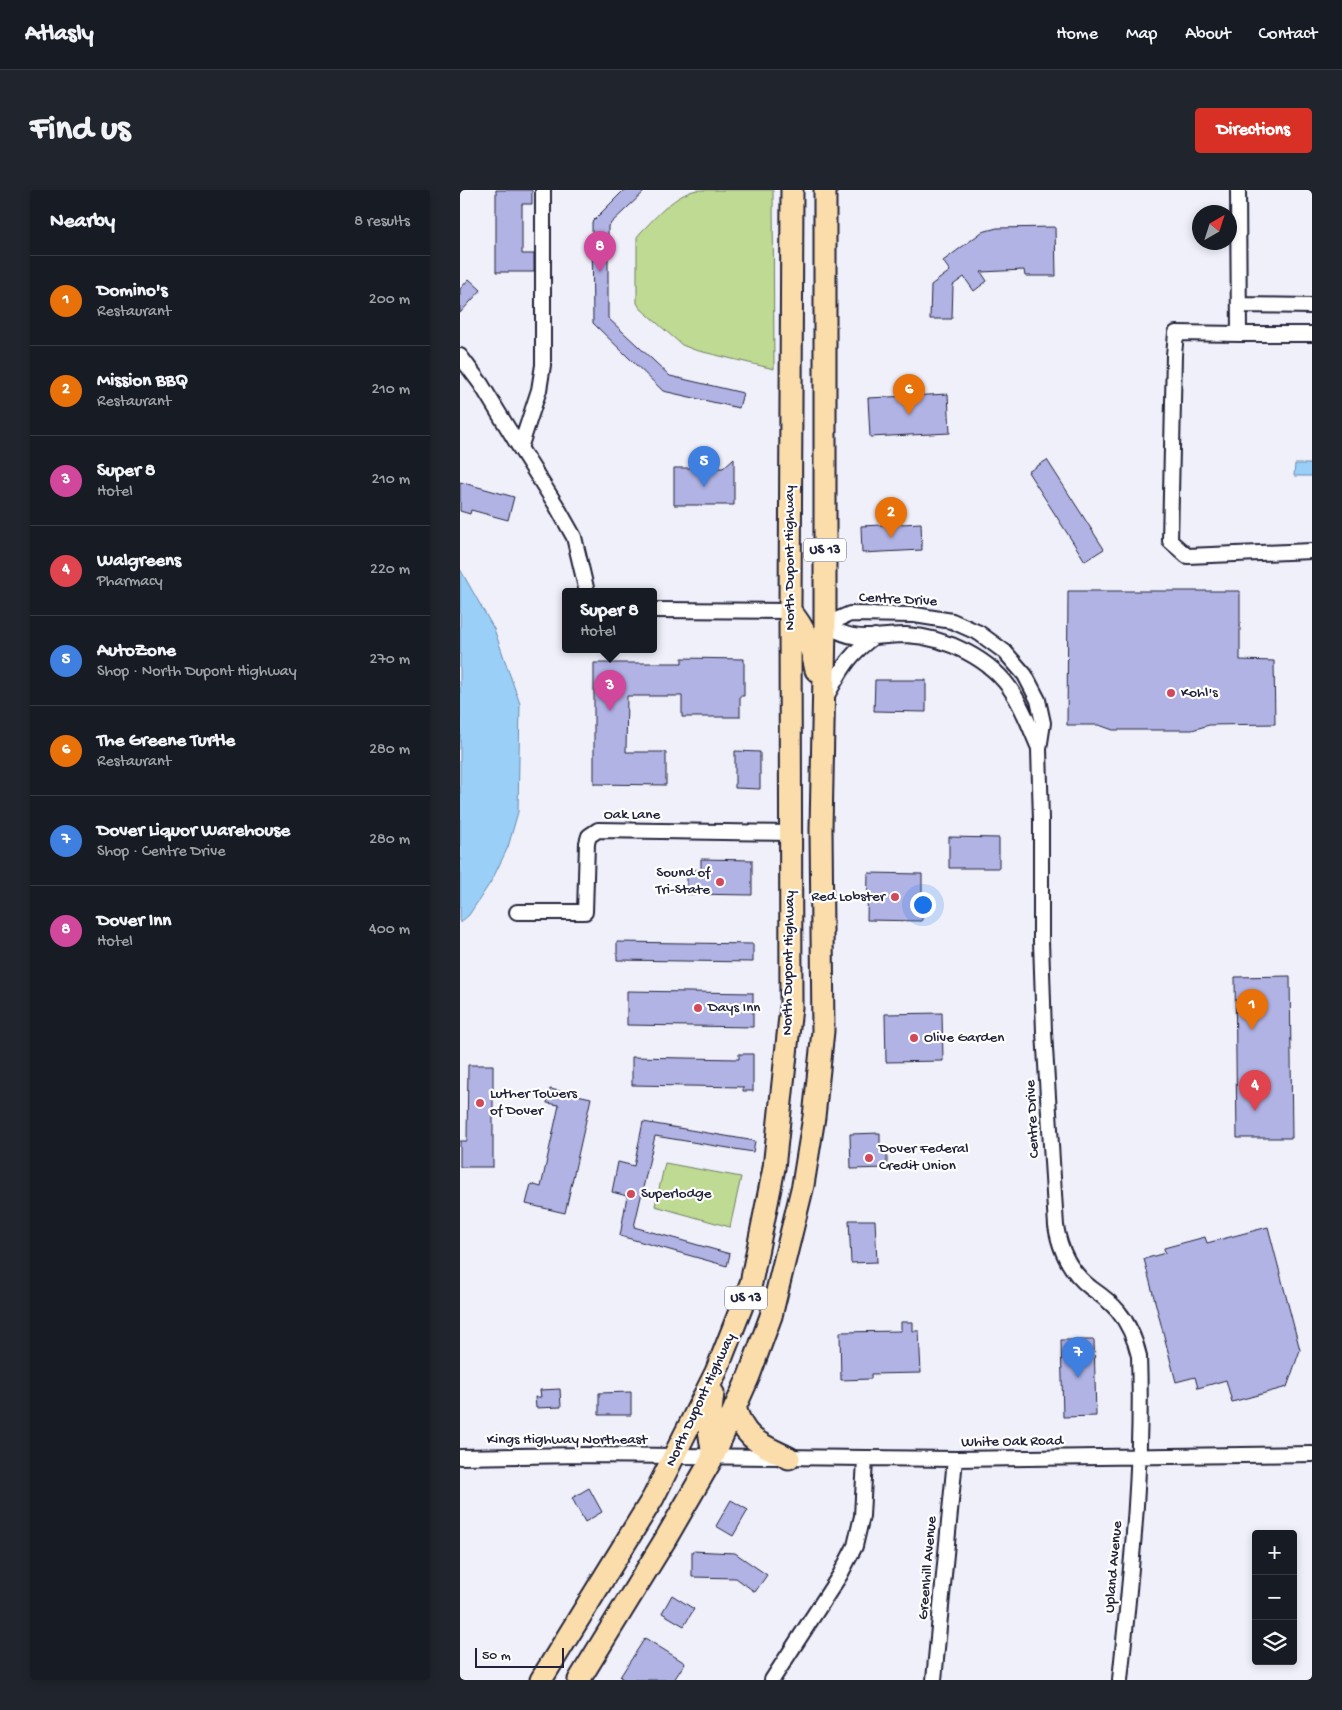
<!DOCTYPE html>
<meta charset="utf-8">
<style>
:root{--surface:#171b24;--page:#20242c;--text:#f1f3f6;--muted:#9ea1a6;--line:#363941;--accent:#d93025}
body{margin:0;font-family:"Gochi Hand",sans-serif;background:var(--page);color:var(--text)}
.controls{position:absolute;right:15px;bottom:15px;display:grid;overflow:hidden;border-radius:5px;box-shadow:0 2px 8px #0003}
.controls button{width:45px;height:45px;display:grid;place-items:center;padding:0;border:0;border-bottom:1px solid var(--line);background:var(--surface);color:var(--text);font:25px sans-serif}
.compass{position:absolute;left:732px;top:15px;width:45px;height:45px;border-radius:50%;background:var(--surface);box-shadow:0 2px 8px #0003;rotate:39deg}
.scale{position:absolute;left:15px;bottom:12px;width:89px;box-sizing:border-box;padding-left:5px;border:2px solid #22223b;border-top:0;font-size:14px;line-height:18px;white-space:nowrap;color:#22223b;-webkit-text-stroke:4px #fff;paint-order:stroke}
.you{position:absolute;left:462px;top:714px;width:18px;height:18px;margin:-12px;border:4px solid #fff;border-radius:50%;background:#1a73e8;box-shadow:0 0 0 8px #1a73e833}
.badge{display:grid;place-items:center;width:32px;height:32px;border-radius:50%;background:var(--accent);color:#fff;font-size:16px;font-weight:700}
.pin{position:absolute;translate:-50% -41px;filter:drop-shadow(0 1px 2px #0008)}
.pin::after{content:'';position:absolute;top:26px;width:18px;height:15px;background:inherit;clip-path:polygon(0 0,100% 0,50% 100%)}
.popup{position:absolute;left:102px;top:398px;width:95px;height:65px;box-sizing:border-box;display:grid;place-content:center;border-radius:5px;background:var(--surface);filter:drop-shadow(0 1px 4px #0005);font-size:16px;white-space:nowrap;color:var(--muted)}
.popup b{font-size:19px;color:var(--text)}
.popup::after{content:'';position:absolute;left:50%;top:100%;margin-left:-10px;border:10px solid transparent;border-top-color:var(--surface)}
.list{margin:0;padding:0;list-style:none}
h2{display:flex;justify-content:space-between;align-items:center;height:65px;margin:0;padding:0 20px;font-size:21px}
h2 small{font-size:16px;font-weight:400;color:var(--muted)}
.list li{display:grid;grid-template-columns:32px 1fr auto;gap:15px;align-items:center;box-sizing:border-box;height:90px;padding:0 20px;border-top:1px solid var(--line)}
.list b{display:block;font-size:19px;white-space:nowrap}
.list p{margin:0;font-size:16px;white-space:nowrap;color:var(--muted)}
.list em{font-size:16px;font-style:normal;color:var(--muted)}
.icon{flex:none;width:28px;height:28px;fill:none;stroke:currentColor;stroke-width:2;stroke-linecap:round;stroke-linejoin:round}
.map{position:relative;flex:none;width:852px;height:1490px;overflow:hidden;border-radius:5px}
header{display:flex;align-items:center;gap:30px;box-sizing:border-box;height:70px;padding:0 25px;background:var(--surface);border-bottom:1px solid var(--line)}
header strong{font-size:24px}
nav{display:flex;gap:28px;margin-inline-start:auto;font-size:18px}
.intro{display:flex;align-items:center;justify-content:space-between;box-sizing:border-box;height:120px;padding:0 30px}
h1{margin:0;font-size:35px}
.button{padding:12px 22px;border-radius:5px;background:var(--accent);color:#fff;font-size:18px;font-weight:700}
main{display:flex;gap:30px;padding:0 30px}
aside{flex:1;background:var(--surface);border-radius:5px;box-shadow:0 2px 8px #0003}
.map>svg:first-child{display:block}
</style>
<header>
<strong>Atlasly</strong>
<nav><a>Home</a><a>Map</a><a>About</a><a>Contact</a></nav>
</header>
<div class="intro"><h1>Find us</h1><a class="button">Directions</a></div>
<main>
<aside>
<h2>Nearby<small>8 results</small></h2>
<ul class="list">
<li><span class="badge" style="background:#e8710a">1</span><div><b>Domino's</b><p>Restaurant</p></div><em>200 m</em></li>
<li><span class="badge" style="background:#e8710a">2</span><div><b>Mission BBQ</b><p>Restaurant</p></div><em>210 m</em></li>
<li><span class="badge" style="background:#d1479c">3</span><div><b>Super 8</b><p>Hotel</p></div><em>210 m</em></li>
<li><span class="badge" style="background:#e0444e">4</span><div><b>Walgreens</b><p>Pharmacy</p></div><em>220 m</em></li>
<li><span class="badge" style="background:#3f7fe0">5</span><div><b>AutoZone</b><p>Shop · North Dupont Highway</p></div><em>270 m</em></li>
<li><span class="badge" style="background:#e8710a">6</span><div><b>The Greene Turtle</b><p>Restaurant</p></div><em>280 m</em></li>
<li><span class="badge" style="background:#3f7fe0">7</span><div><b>Dover Liquor Warehouse</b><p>Shop · Centre Drive</p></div><em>280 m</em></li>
<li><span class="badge" style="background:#d1479c">8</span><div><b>Dover Inn</b><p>Hotel</p></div><em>400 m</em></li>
</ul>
</aside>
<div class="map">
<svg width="852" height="1490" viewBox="0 0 852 1490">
<rect width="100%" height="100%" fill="#eff0fa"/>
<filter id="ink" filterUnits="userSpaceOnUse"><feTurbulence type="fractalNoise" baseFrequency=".02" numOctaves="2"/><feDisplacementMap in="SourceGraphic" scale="10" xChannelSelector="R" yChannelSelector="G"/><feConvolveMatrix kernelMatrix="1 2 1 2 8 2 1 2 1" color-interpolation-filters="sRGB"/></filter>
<g filter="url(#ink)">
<path fill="#bfda92" stroke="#707e66" d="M237 0H313L314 179 235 160 222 155 180 118 177 113V47L181 42C197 26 214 5 237 0Z
M205 973 281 987 270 1037 195 1016Z"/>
<path fill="#9acff8" stroke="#6a8aac" d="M835 274H852V286H834Z
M0 379 34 439 60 514 58 622 48 657 32 690 9 725 0 733Z"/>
<path fill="#b1b3e5" stroke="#22223b" d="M36 0H72V14H62V64H74V82H36Z
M164 0H186L148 36V128L210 186 283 203 279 218 203 201 133 133 132 32Z
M595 37 596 86H565L564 80 521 82 527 91 514 101 504 87 493 95 492 129H470L471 95 490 81 483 71 522 42 537 38Z
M9 89 21 100 0 123V99Z
M488 204 490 243 410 247 408 208Z
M274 268V315H214V278H263Z
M587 270 644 359 625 371 568 282Z
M0 292 54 307 48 330 11 320 10 324 0 321Z
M461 333 462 360 402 363 401 336Z
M608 401H780V470L814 471 815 534 749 535 732 540H653L639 535H607Z
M222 468 284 469V506H280V527H222V506H167L166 562H206V595L134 594V473H222Z
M415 490H466V522L414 521Z
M275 561 300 562V599L275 598Z
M489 647 539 648V678H489Z
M241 669 292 670V705L227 704V680H241Z
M408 683 462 684V731L407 730Z
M157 752 293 754V772L157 770Z
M830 786 832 948H777L775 787Z
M167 801 293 803V837L167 835Z
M482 823 483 871 426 872 425 824Z
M279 864H293V901H283V897L172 895V867L279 869Z
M8 875H33V977H0V951H7Z
M90 899 131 908 105 1023 66 1014 71 994 81 997 99 915 87 913Z
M183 932 295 951 293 962 195 946 174 1037 270 1064 267 1076 160 1046 167 1006 152 1002 158 972 174 976Z
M420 943V959L427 958V978L391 979 390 944Z
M389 1030H415L417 1072 391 1073Z
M808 1037 840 1160 827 1197 772 1212 766 1190 738 1198 735 1187 716 1192 684 1069 705 1063 704 1058 745 1047 747 1053Z
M441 1132H453V1141H459L461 1183 411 1184V1189L381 1190 380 1142 441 1141Z
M601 1150H634L636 1226 603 1227Z
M100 1199 101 1217 76 1218 75 1207H81L80 1200Z
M171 1202V1225H139V1203Z
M129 1298 142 1322 125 1332 112 1308Z
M271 1310 288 1320 273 1346 256 1336Z
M232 1361 275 1363 307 1385 295 1402 276 1388 232 1387Z
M212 1405 234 1419 224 1436 202 1423Z
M185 1448 225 1473 214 1490H165L160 1487Z"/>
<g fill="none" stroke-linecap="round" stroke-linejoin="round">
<g stroke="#22223b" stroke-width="18">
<path id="minor" d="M778 0 779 144 716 143 714 165 710 351 727 366 852 361
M779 115 852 116
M779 144H852
M0 166 21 194 60 258 79 200 83 175V0
M60 258 96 315 114 347 127 402
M194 420 330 421
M365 435 390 424 455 425 492 431 519 443 545 462 565 485 578 510 583 533 579 559 581 630V751L584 842 596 1036C600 1061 610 1082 631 1098 641 1105 650 1111 658 1121 669 1134 675 1149 679 1166 683 1274 671 1383 660 1490
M365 435C373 439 384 445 393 446 410 449 429 445 446 445 486 447 532 469 553 503 564 520 571 540 579 558
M366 507C382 479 388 465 415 446
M57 722H125L127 653 129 646 138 640 331 643
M0 1267 124 1265 495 1269 852 1264
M312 1490 380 1385 395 1356 402 1326 405 1269
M474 1490 495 1269"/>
</g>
<g stroke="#22223b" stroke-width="25">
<path id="highway" d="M330 421C346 438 351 457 356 480
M275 1217C284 1250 301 1254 329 1268
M253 1267 249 1239 253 1203
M81 1490 193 1308 256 1182 291 1093 314 978 331 817 330 421 332 0
M119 1490 205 1350 253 1267 289 1186 311 1126 343 995 354 927 363 841 361 639 365 435V0"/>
</g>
<use href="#minor" stroke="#fff" stroke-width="14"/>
<use href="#highway" stroke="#faddab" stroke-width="21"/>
</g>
</g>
<g fill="#d1495b" stroke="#fff" stroke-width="2">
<circle cx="711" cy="503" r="5"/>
<circle cx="260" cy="692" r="5"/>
<circle cx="435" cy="707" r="5"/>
<circle cx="238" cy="818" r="5"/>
<circle cx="454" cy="848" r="5"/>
<circle cx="20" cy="913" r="5"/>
<circle cx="409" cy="968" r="5"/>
<circle cx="171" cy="1004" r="5"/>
</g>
<g text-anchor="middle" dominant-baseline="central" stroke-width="4.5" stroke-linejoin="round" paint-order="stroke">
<g fill="#fff" stroke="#646476" stroke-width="1">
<rect x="344" y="348.5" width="42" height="23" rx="4"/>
<rect x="265" y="1096.5" width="42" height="23" rx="4"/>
</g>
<g font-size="14" font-weight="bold" fill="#22223b">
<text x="365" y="360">US 13</text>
<text x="286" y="1108">US 13</text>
</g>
<g font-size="15" fill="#22223b" stroke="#fff">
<text transform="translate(330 368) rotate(-90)">North Dupont Highway</text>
<text transform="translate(438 410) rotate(3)">Centre Drive</text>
<text x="172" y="625">Oak Lane</text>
<text transform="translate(329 773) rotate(-89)">North Dupont Highway</text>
<text transform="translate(573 929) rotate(-93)">Centre Drive</text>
<text transform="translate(241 1210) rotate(-65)">North Dupont Highway</text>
<text x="107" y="1250">Kings Highway Northeast</text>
<text transform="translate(552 1252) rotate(-1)">White Oak Road</text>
<text transform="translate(654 1377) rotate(-85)">Upland Avenue</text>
<text transform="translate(468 1378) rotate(-85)">Greenhill Avenue</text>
</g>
<g font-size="15" fill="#22223b" stroke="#fff" text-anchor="start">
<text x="721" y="503">Kohl's</text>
<text x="250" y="683" text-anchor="end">Sound of<tspan x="250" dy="17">Tri-State</tspan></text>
<text x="425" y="707" text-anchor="end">Red Lobster</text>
<text x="248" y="818">Days Inn</text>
<text x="464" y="848">Olive Garden</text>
<text x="30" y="904">Luther Towers<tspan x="30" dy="17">of Dover</tspan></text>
<text x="419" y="959">Dover Federal<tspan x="419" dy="17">Credit Union</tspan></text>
<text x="181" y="1004">Superlodge</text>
</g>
</g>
</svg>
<div class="controls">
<button>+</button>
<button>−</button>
<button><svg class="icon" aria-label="layers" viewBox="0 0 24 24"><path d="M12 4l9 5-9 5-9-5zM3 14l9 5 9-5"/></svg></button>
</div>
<svg class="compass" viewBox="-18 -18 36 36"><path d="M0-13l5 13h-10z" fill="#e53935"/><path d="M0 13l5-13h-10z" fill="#9ea1a6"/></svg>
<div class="scale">50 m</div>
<div class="you"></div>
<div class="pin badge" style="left:792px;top:840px;background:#e8710a">1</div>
<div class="pin badge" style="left:431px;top:348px;background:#e8710a">2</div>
<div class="pin badge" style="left:150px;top:521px;background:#d1479c">3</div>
<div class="popup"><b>Super 8</b>Hotel</div>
<div class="pin badge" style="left:795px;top:921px;background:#e0444e">4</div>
<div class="pin badge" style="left:244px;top:297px;background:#3f7fe0">5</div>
<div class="pin badge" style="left:449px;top:225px;background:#e8710a">6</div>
<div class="pin badge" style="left:618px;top:1188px;background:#3f7fe0">7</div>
<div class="pin badge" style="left:140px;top:82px;background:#d1479c">8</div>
</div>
</main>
